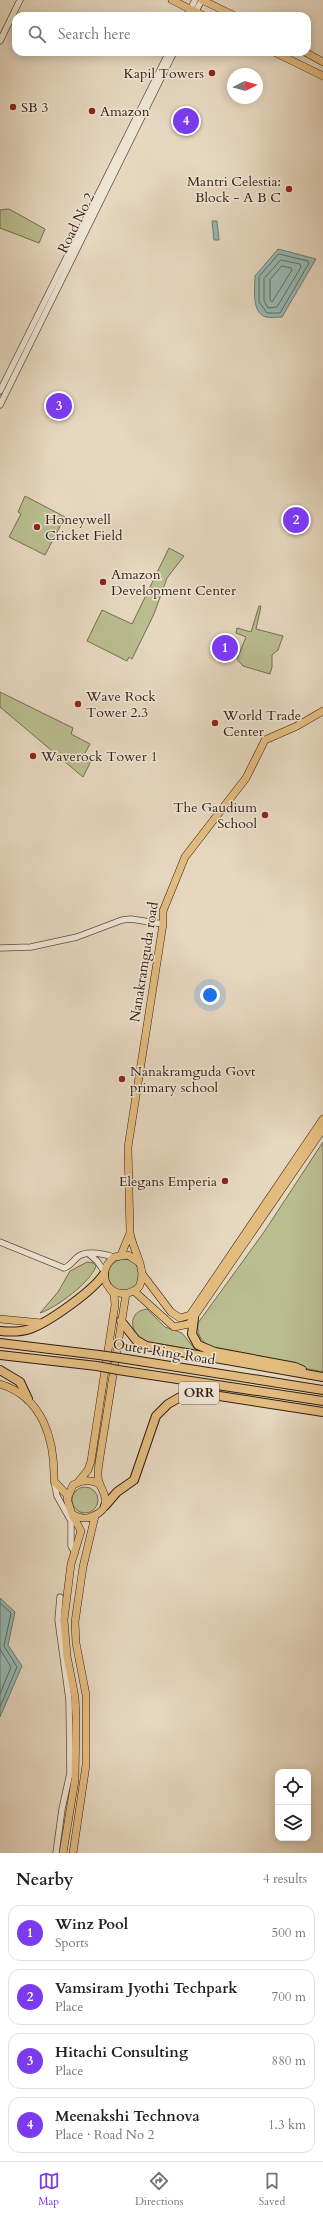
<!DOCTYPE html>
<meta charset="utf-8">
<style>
:root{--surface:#fff;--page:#f2f2f2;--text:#222;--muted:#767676;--line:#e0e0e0;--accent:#7c3aed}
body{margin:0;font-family:Cardo,serif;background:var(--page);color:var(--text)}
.controls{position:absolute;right:12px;bottom:12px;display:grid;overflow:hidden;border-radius:8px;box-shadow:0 2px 10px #0003}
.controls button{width:36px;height:36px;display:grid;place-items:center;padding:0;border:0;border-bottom:1px solid var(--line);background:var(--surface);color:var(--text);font:20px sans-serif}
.compass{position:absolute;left:227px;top:68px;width:36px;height:36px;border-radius:50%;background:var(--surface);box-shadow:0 2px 10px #0003;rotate:85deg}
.you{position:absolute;left:210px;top:995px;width:14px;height:14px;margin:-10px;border:3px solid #fff;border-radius:50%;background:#1a73e8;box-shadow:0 0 0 6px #1a73e833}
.badge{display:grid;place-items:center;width:26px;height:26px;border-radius:50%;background:var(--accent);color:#fff;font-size:13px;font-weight:700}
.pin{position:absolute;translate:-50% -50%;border:2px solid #fff;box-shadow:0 1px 4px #0006}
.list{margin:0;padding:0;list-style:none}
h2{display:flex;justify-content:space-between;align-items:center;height:52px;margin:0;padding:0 16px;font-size:17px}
h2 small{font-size:13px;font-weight:400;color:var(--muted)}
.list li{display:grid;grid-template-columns:26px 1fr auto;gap:12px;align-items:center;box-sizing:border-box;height:56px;margin:0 8px 8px;padding:0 8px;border:1px solid var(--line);border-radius:12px}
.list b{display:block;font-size:15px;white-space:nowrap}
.list p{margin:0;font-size:13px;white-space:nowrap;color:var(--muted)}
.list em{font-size:13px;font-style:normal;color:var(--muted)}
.icon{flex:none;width:22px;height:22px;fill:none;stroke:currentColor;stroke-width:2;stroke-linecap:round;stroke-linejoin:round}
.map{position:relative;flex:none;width:323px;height:1853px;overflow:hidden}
.search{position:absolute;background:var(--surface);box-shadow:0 2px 10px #0003;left:12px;right:12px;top:12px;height:44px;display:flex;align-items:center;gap:10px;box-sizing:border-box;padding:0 14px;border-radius:12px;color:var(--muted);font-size:15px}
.sheet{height:308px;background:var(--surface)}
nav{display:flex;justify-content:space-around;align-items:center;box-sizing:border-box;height:56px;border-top:1px solid var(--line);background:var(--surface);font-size:11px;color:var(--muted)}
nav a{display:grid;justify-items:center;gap:2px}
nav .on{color:var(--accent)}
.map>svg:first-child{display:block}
</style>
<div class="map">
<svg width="323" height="1853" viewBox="0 0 323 1853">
<rect width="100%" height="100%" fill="#e6d7bf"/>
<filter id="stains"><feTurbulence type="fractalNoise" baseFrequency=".005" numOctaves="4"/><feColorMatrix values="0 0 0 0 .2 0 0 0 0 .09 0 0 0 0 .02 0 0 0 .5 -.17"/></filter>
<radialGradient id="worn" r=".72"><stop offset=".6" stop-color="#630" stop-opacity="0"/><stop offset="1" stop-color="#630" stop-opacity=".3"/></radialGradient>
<path fill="#b9bd8f" stroke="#766e50" d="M9 209 45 229 39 243 0 228V210Z
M25 496 65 517 45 555 9 537 21 514 18 512Z
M169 548 184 556 167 578 154 614 132 659 129 657 127 661 87 641 102 610 132 624Z
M259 606H261L256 629 283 636 278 650 272 655V667L270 674 243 666 237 659 246 637 236 633 237 628 251 632Z
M0 692 73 728 71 734 90 744 84 755 92 759 83 777 0 707Z
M323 1142V1372L215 1349C204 1344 196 1337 198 1323L264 1232Z
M108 1275a16 16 0 1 1 32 0a16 16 0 1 1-32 0Z
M87 1262 94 1263 96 1266C91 1282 56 1308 40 1313L58 1292 70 1271Z
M147 1309 165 1327 182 1333 194 1348 210 1354C197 1352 151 1346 143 1341 129 1332 128 1311 147 1309Z
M72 1500a13 13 0 1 1 26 0a13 13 0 1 1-26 0Z"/>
<path fill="#96b9b5" stroke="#6e7b73" d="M212 221H217L219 240H214Z
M278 249 316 259 282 317C277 317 270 318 266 317 251 313 255 288 255 276Z
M0 1598 15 1612 8 1645 22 1666 0 1717Z"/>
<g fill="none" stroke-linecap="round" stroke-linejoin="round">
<path stroke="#646c62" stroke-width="1" d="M279 254 308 261 309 263 280 313H267L259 302V277Z
M281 260 300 264 301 267 277 307 268 308 264 301V279Z
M282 266 291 268 292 270 272 302 270 300V280Z
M0 1603 11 1613 4 1646 17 1667 0 1707
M0 1649 11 1667 0 1694"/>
<g stroke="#604c3c" stroke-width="7">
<path id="minor" d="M187 16 195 0
M193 16 202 0
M0 41 20 0
M0 391 169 52
M0 405 174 52
M0 948 31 947 77 937 122 920 131 919 163 924
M0 1242 64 1268C71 1266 73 1260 79 1256 88 1250 104 1254 114 1257
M89 1254 97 1261 104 1271
M54 1481 57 1496 71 1521V1546L75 1553
M56 1853 62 1809 70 1773 69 1700 58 1620 60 1597"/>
</g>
<g stroke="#331e10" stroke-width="8">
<path id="major" d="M172 0 204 16
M202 0 235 16
M274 52 323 76
M305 52 323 62
M121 1255 130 1233
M140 1263 128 1255 114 1257C90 1277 116 1307 139 1287 148 1270 133 1251 130 1233L128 1147 163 924V911L185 857 246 778 265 740 297 726 323 711
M143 1275 171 1312 180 1318 190 1315 323 1119
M134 1291 174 1327 189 1324 323 1129
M0 1319 42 1323
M0 1384C43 1397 55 1440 54 1481L67 1495
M79 1481 88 1470 91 1461 115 1305 114 1294 110 1289
M100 1484C90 1479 83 1480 73 1485L67 1499 72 1514C79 1518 86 1520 93 1516 110 1509 107 1498 100 1485 97 1479 98 1469 99 1463L126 1294
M63 1853 75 1780 76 1717 75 1697 67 1656 64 1620 71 1564 81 1531 72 1514
M73 1853 86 1765V1695L76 1643 75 1622 83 1567 95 1516"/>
</g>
<g stroke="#331e10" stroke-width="10">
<path id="highway" d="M194 1318 192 1334 198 1345 215 1352 295 1367 302 1370
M121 1321 136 1340 146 1346 323 1377
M0 1331C10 1332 21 1332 30 1329 49 1322 93 1291 104 1274
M0 1343 99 1355
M0 1355 97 1366
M120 1358 323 1390
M0 1370 20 1382 28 1399
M118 1370 323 1401
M105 1506 117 1492 134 1480 156 1416 168 1404 182 1396 200 1393 323 1412"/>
</g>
<use href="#minor" stroke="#efe5d5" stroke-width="5.5"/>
<use href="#major" stroke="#e3bc80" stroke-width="7"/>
<use href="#highway" stroke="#e3bc80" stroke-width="8"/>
<g stroke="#331e10" stroke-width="10" stroke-linecap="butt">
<path id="highway-bridge" d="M99 1355 120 1358
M97 1366 118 1370"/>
</g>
<use href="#highway-bridge" stroke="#e3bc80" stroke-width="8"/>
</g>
<g fill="#8f2418" stroke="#efe5d5" stroke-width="1.5">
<circle cx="212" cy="73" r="4"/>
<circle cx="13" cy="107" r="4"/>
<circle cx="92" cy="111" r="4"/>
<circle cx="289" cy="189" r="4"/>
<circle cx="37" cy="527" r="4"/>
<circle cx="103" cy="582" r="4"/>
<circle cx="78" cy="704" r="4"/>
<circle cx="215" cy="723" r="4"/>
<circle cx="33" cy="756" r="4"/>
<circle cx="265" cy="815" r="4"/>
<circle cx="122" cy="1079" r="4"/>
<circle cx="225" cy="1181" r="4"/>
</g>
<g text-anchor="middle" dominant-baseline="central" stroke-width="3" stroke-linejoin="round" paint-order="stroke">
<rect fill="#efe5d5" stroke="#6b5a4b" stroke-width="1" x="179" y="1382" width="40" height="22" rx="3"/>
<g font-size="13" font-weight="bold" fill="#331e10">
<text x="199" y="1393">ORR</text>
</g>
<g font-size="14" fill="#331e10" stroke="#efe5d5" text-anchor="start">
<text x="204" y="73" text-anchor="end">Kapil Towers</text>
<text x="21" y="107">SB 3</text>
<text x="100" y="111">Amazon</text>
<text x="281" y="181" text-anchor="end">Mantri Celestia:<tspan x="281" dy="16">Block - A B C</tspan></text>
<text x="45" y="519">Honeywell<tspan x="45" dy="16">Cricket Field</tspan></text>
<text x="111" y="574">Amazon<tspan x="111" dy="16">Development Center</tspan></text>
<text x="86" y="696">Wave Rock<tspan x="86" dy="16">Tower 2.3</tspan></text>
<text x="223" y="715">World Trade<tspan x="223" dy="16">Center</tspan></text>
<text x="41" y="756">Waverock Tower 1</text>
<text x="257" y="807" text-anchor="end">The Gaudium<tspan x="257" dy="16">School</tspan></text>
<text x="130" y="1071">Nanakramguda Govt<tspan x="130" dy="16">primary school</tspan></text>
<text x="217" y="1181" text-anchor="end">Elegans Emperia</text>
</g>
<g font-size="14" fill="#331e10" stroke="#efe5d5">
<text transform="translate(76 223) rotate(-64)">Road No 2</text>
<text transform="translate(144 962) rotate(-81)">Nanakramguda road</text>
<text transform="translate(164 1352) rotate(9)">Outer Ring Road</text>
</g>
</g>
<rect width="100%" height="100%" filter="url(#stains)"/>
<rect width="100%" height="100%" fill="url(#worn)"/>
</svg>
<div class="controls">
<button><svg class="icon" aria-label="locate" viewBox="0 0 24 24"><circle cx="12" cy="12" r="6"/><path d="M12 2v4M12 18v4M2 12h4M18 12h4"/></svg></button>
<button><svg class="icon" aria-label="layers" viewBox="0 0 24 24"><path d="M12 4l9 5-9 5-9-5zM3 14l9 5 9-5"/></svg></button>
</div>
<svg class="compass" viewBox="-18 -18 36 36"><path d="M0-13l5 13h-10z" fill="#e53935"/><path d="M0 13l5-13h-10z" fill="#767676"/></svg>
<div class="you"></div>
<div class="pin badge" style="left:225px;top:648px">1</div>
<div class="pin badge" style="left:296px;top:520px">2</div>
<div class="pin badge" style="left:59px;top:406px">3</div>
<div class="pin badge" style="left:186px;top:121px">4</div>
<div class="search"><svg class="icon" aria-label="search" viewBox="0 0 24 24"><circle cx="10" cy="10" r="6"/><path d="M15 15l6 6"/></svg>Search here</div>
</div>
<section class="sheet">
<h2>Nearby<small>4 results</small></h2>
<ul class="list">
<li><span class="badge">1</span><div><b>Winz Pool</b><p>Sports</p></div><em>500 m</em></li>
<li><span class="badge">2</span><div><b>Vamsiram Jyothi Techpark</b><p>Place</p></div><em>700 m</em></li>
<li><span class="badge">3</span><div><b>Hitachi Consulting</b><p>Place</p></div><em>880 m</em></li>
<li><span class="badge">4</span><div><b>Meenakshi Technova</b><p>Place · Road No 2</p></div><em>1.3 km</em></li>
</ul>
</section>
<nav>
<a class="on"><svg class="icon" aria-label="map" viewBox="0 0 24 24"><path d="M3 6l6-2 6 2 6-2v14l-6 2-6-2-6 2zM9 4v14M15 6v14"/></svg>Map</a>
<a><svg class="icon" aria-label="directions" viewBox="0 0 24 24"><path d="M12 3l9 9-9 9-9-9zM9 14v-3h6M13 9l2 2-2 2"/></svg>Directions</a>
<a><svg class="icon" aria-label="saved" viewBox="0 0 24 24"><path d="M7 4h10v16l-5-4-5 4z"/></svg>Saved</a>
</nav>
